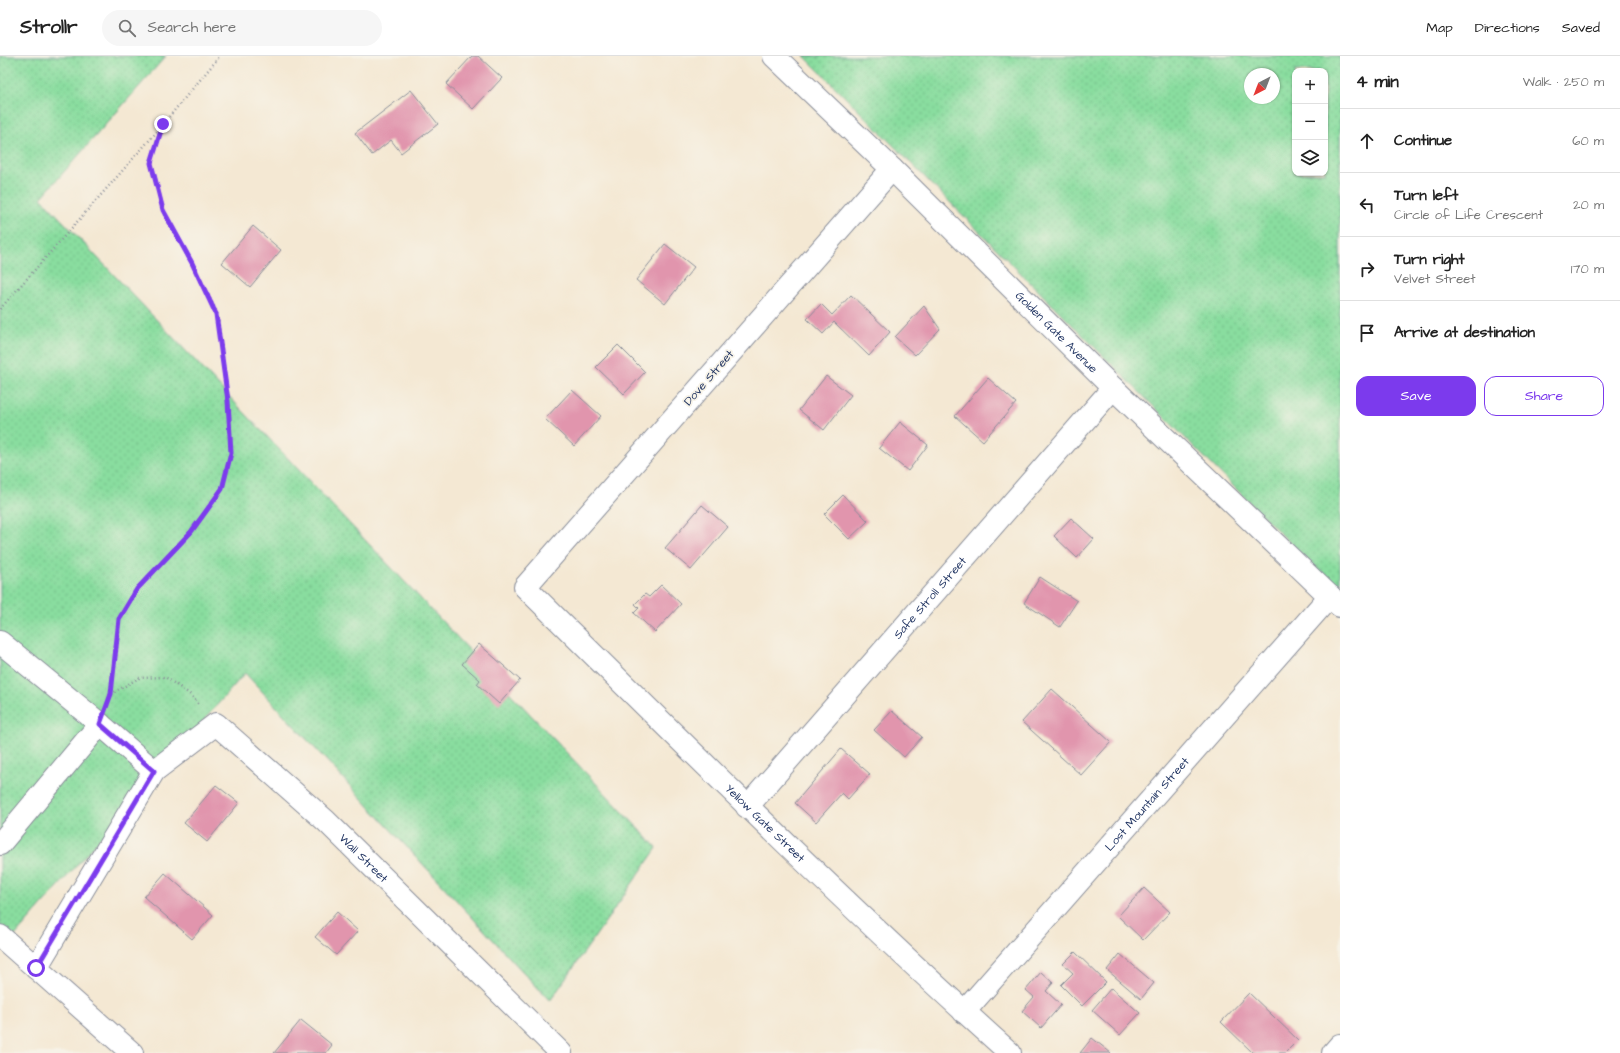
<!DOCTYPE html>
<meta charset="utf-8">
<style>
:root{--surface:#fff;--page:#f6f6f6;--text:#222;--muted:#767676;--line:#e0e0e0;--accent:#7c3aed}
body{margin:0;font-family:"Architects Daughter",sans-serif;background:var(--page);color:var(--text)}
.controls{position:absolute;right:12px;top:12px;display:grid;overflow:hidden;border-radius:8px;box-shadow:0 1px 3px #0004}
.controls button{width:36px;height:36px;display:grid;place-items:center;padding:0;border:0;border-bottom:1px solid var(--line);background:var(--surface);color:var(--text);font:20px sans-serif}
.compass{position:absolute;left:1244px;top:12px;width:36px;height:36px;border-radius:50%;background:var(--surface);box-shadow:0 1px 3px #0004;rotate:222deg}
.stop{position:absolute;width:12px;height:12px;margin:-9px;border:3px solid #7c3aed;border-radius:50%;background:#fff}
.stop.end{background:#7c3aed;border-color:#fff;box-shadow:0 1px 4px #0008}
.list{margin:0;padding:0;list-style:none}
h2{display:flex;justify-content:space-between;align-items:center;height:52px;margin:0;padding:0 16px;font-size:17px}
h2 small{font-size:13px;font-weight:400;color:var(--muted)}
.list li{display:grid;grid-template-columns:26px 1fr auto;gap:12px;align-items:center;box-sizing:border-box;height:64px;padding:0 16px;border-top:1px solid var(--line)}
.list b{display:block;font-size:15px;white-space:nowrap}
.list p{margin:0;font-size:13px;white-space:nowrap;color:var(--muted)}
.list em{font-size:13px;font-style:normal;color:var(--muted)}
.actions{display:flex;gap:8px;padding:12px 16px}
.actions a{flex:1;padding:9px 0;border:1px solid var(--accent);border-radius:12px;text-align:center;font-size:14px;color:var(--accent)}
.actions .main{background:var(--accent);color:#fff}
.icon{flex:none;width:22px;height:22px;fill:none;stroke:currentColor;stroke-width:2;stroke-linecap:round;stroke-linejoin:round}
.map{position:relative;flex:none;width:1340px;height:997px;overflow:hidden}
header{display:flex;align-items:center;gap:24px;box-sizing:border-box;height:56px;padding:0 20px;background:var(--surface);border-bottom:1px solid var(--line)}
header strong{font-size:19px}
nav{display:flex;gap:22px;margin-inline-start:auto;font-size:14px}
.search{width:280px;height:36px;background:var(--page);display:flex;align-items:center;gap:10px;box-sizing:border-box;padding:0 14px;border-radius:22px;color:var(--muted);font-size:15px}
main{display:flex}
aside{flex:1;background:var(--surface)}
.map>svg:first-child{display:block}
</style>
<header>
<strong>Strollr</strong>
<div class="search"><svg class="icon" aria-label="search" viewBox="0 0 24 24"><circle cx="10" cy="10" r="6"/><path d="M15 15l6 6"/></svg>Search here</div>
<nav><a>Map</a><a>Directions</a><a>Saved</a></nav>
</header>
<main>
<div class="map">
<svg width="1340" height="997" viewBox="0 0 1340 997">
<defs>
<pattern id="grass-dots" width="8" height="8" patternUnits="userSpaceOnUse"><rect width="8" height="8" fill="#89dd9f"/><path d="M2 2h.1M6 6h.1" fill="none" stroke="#76be8b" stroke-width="1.8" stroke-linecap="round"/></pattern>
</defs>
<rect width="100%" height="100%" fill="#f7f3e8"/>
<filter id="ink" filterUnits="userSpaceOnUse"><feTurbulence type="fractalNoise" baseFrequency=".025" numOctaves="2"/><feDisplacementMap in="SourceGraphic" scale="8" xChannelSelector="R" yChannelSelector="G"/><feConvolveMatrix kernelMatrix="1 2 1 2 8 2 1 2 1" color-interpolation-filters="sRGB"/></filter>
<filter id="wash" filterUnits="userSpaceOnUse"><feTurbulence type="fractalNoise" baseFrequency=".012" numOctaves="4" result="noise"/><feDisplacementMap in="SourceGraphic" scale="16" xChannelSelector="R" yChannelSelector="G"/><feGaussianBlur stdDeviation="0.9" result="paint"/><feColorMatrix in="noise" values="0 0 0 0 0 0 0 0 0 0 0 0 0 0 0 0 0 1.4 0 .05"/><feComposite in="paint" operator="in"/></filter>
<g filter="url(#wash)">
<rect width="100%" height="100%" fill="#f4e8d3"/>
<path fill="url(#grass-dots)" stroke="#52867e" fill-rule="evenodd" d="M0 0H166L41 142 657 792 550 945 245 617 0 897Z
M804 0H1340V537ZM1295 15H1325V117H1295ZM1250 18H1274V42H1250Z"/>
<g id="blocks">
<path fill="#e195ad" d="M472 0H478L502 22 473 53 446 28Z
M411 34 438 68 401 97 391 84 372 99 355 77Z
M253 170 281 194 250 231 222 207Z
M665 188 694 211 665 248 636 224Z
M851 239 890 276 869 300 834 266 823 278 807 263 821 248 832 259Z
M924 250 940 273 915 299 895 281Z
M618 289 645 316 624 338 596 311Z
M826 320 851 339 824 374 799 354Z
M988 322 1016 347 983 385 955 360Z
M572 334 601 360 574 390 545 363Z
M900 366 928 389 908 415 879 392Z
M843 439 868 465 849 483 824 458Z
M702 449 728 471 691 514 665 492Z
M1071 462 1094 483 1077 502 1054 480Z
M1040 521 1077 545 1060 571 1024 547Z
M661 529 681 548 655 576 634 557 639 552 635 548 645 538 649 541Z
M479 588 520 624 499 648 477 628 480 624 462 608Z
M1052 633 1111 686 1081 719 1022 666Z
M892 655 922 681 904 701 874 674Z
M841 693 870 718 848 743 842 737 816 766 795 747Z
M216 729 239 747 207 786 184 767Z
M165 817 213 859 192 883 144 841Z
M1144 832 1170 856 1143 884 1118 860Z
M337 856 358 875 336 899 315 881Z
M1075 896 1106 926 1082 950 1061 929 1073 917 1063 908Z
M1120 898 1154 927 1141 943 1107 914Z
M1041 916 1053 927 1046 935 1061 949 1041 972 1022 955 1034 941 1026 934Z
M1111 932 1140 957 1120 979 1092 954Z
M1249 937 1298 984 1285 997H1253L1221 966Z
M301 964 332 989 326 997H274Z
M1092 982 1111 997H1080Z"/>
</g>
</g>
<g filter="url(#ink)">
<use href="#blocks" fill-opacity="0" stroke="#888c98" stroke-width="1"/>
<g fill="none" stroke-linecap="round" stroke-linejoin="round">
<g stroke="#888c98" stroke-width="24">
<g id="minor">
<path id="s1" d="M774 0 892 113 1113 332 1340 550"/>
<path id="s2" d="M892 113 525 531C685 689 843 847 1010 997"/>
<path d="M0 586 100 668 154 715"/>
<path id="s3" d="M747 751 1113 332"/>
<path d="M0 788 100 668"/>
<path d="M0 880 132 997"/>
<path id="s4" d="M36 912 154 715 216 668 326 765 561 997"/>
<path id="s5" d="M964 956 1330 540"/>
<path d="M1333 997 1340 989"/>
</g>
</g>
<path stroke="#888c98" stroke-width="2.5" stroke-dasharray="1 3" stroke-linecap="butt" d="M0 253 162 70
M111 638 139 622 165 621 191 639 200 650
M109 643 116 599 119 563 137 533 191 476 222 433 231 397 228 345 217 257 192 207 163 154 151 107 163 68 220 0"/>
<use href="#minor" stroke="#fff" stroke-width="22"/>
</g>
</g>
<g fill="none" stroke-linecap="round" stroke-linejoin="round" filter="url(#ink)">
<path stroke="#7c3aed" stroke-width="5" d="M36 912 154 715 100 668 111 638 119 563 137 533 191 476 222 433 231 397 228 345 216 258 192 207 163 154 151 107 163 68"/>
</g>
<g text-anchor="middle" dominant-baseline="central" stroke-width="3.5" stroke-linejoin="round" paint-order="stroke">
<g font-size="12" fill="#1b2f5e" stroke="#f7f3e8">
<text stroke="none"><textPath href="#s1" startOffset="395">Golden Gate Avenue</textPath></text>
<text transform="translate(709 322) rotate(-49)">Dove Street</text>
<text stroke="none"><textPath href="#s3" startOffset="278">Safe Stroll Street</textPath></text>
<text stroke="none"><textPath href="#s5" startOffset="277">Lost Mountain Street</textPath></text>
<text stroke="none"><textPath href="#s2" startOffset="893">Yellow Gate Street</textPath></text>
<text stroke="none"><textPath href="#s4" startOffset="507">Wall Street</textPath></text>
</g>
</g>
</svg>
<div class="controls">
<button>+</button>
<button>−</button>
<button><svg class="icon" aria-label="layers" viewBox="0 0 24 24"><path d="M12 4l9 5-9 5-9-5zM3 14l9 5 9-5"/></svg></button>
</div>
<svg class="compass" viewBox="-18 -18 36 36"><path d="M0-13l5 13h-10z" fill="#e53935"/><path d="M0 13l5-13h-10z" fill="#767676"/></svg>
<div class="stop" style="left:36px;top:912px"></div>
<div class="stop end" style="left:163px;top:68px"></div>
</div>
<aside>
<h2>4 min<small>Walk · 250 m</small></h2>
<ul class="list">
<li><svg class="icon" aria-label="ahead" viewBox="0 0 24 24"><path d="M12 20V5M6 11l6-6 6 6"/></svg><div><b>Continue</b></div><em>60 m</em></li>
<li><svg class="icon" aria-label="left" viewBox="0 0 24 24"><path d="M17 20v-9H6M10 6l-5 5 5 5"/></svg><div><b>Turn left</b><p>Circle of Life Crescent</p></div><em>20 m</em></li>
<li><svg class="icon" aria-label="right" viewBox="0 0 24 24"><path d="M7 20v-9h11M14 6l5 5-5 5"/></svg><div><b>Turn right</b><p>Velvet Street</p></div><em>170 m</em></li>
<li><svg class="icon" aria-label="arrive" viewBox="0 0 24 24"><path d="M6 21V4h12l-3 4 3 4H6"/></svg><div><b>Arrive at destination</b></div></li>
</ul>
<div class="actions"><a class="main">Save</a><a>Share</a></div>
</aside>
</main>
